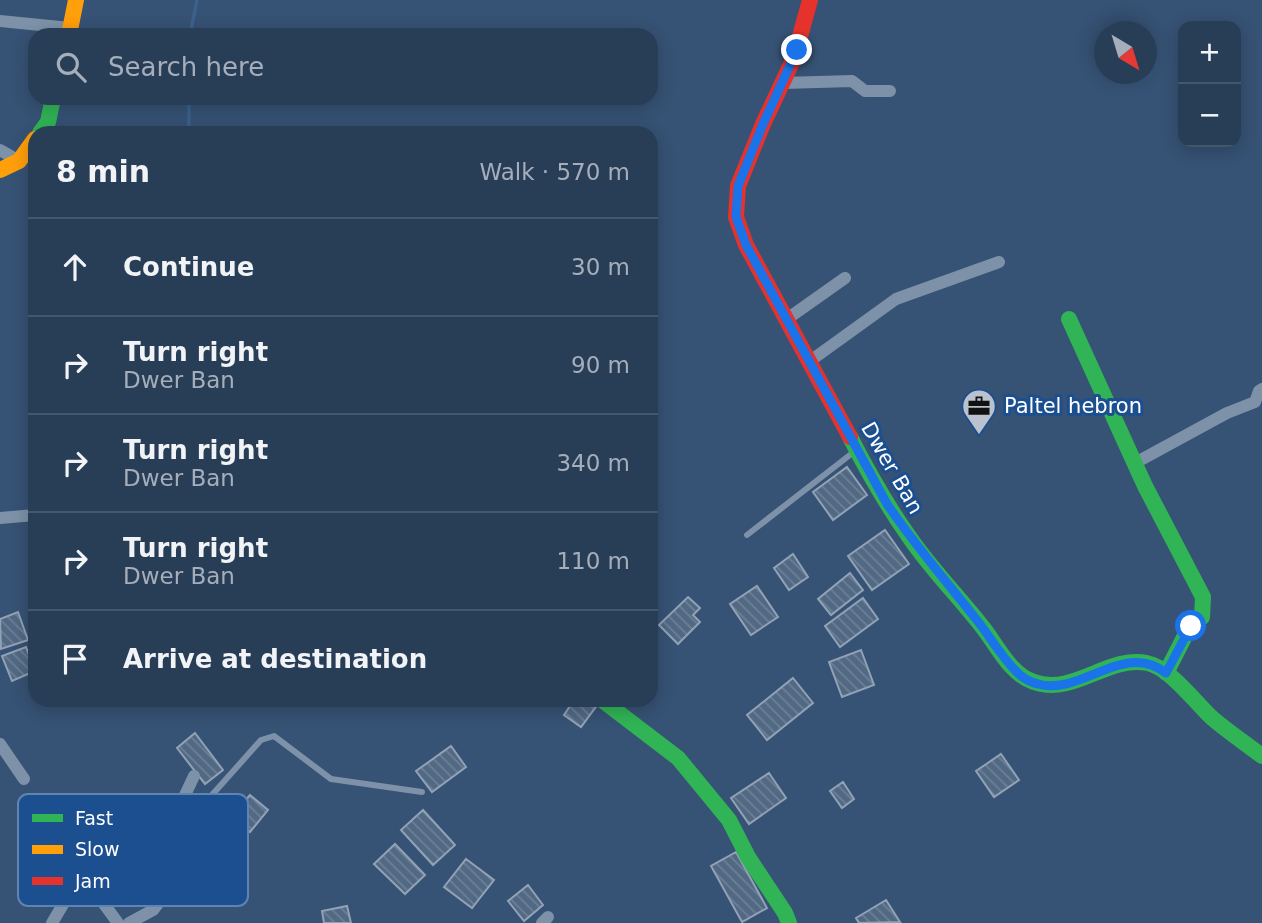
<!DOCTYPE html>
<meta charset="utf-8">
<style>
:root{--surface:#283e57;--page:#30455d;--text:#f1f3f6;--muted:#a5aeba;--line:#44576d}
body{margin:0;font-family:"DejaVu Sans",sans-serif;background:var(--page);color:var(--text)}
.controls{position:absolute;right:21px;top:21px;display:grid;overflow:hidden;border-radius:14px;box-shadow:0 4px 18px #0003}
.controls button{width:63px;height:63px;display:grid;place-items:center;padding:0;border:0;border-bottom:2px solid var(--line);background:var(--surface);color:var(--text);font:35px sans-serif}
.compass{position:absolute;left:1094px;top:21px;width:63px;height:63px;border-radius:50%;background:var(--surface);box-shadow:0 4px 18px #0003;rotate:142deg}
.stop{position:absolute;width:21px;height:21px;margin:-16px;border:5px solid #1a73e8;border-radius:50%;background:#fff}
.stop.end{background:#1a73e8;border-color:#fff;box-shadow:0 2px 7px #0008}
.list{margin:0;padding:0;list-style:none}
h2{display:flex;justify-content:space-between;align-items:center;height:91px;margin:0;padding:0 28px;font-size:30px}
h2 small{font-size:23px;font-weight:400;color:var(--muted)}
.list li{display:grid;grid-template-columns:46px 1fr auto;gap:21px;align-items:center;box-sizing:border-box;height:98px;padding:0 28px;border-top:2px solid var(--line)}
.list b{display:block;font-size:26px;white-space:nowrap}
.list p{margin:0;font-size:23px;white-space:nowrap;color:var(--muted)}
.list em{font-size:23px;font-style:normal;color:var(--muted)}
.icon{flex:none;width:38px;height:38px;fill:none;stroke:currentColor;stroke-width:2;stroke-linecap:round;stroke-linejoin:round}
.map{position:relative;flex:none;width:1262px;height:923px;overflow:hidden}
.search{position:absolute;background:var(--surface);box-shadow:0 4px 18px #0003;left:28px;top:28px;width:630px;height:77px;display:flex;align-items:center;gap:18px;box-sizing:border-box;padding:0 24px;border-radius:21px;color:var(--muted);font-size:26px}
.panel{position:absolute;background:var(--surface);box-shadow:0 4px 18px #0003;left:28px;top:126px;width:630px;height:581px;border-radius:21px}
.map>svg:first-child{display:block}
</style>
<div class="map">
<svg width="1262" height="923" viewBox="0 0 1262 923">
<defs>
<pattern id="building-back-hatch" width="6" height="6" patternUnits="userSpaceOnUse" patternTransform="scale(1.75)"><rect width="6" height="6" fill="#526984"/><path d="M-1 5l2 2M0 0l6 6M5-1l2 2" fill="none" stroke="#6c8096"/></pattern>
</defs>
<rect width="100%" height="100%" fill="#365274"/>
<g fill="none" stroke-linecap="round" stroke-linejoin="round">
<path stroke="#3b618d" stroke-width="3.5" d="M190 35 197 0
M189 133V98"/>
</g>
<path fill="url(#building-back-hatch)" stroke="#92a2b6" stroke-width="2" d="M847 467 867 495 833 520 813 492Z
M885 530 909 564 872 590 848 556Z
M793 554 808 577 789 590 774 568Z
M850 573 863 590 831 615 818 599Z
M757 586 778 617 751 635 730 604Z
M688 597 700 608 693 615 700 622 678 644 659 625Z
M863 598 878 619 840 647 825 626Z
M18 612 28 640 1 649 0 619Z
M26 647 35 671 12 681 2 656Z
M861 650 874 685 842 697 829 662Z
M793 678 813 703 767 740 747 715Z
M574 700H592L598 704 581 727 564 715Z
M195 733 223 770 205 784 177 748Z
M451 746 466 767 432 792 416 771Z
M1001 754 1019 780 994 797 976 771Z
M769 773 786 798 749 824 731 798Z
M843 782 854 799 842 808 830 791Z
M250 795 268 810 250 832 232 816Z
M423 810 455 845 433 865 401 830Z
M395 844 425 875 405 894 374 864Z
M736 852 767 908 742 922 711 866Z
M466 859 494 880 472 908 444 887Z
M528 885 543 905 524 921 508 901Z
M886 900 900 922 859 923 856 918Z
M347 906 351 923H324L322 911Z"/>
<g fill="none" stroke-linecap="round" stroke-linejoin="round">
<path stroke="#7d92a8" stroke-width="6" d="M747 535 855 451
M177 824 203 805 261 740 274 736 331 779 422 792"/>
<path stroke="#7d92a8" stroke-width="12" d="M0 21 70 28
M783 83 852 81 865 91H890
M0 150 19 161
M787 319 845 278
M810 361 896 299 999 262
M1135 463 1227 413 1255 402 1259 391 1262 389
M0 518 35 515
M0 744 24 779
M52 923 71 891 84 886 93 889 118 923
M129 923 153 910 160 901 176 864 177 812 194 776
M542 923 548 917"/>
<path stroke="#30b455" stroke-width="16" d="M40 133 48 122 53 98
M1069 319 1145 486 1203 597 1202 617 1190 626 1166 673
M850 437C868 472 887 506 910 538 932 570 960 598 984 629 998 647 1011 675 1034 682 1074 696 1108 655 1147 663 1169 667 1195 702 1211 717 1227 731 1245 743 1262 756
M602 700 678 758 729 820 748 857 785 913 789 923"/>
<path stroke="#ff9f0a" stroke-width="16" d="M69 35 76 0
M0 170 19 161 35 139"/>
<path stroke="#e5322d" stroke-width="16" d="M810 0 794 58 763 124 738 186 736 217 746 245 850 437"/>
</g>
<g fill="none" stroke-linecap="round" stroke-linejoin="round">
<path stroke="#1a73e8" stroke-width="9" d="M797 50 763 124 738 186 736 217 746 245 887 504C914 544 946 581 976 619 989 635 1000 655 1015 670 1021 677 1029 682 1038 684 1082 696 1124 640 1166 673L1191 626"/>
</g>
<defs>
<g id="office-pin" transform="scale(1.75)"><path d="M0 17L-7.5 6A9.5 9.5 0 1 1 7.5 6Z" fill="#b9c2ce" stroke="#1b4f8f"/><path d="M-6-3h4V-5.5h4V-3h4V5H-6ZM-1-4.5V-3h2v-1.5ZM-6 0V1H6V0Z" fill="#111"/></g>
</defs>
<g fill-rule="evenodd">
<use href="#office-pin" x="979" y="406"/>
</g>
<g text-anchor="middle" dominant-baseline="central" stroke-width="6" stroke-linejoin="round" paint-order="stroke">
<g font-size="21" fill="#fff" stroke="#1b4f8f" text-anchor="start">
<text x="1004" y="406">Paltel hebron</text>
</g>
<g font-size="21" fill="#fff" stroke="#1b4f8f">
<text transform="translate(892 468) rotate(60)">Dwer Ban</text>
</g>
</g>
<rect x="18" y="794" width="230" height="112" rx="10" fill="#1b4f8f" stroke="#5f84b1" stroke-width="2"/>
<rect x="32" y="814" width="31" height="8" fill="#30b455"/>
<rect x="32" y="845" width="31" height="9" fill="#ff9f0a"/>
<rect x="32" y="877" width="31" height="8" fill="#e5322d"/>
<g font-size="19" fill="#fff">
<text x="75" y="825">Fast</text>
<text x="75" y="856">Slow</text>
<text x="75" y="888">Jam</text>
</g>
</svg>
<div class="controls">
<button>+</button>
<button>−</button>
</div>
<svg class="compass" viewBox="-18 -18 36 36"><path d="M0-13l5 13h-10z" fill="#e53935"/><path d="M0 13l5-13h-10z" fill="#a5aeba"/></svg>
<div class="stop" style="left:1191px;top:626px"></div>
<div class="stop end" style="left:797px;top:50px"></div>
<div class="search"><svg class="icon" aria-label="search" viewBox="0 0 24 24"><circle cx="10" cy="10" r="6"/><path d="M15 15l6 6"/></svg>Search here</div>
<section class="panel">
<h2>8 min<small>Walk · 570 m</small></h2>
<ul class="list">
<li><svg class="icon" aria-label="ahead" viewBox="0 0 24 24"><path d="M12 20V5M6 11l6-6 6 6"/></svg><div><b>Continue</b></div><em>30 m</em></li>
<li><svg class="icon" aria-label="right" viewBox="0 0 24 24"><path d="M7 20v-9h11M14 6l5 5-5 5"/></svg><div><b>Turn right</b><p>Dwer Ban</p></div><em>90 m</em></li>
<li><svg class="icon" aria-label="right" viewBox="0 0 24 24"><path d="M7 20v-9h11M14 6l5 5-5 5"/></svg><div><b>Turn right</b><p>Dwer Ban</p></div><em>340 m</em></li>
<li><svg class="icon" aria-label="right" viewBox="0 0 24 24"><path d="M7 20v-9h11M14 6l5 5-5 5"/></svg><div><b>Turn right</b><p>Dwer Ban</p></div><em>110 m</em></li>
<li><svg class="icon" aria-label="arrive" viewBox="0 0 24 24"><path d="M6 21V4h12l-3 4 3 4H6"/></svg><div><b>Arrive at destination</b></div></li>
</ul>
</section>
</div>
